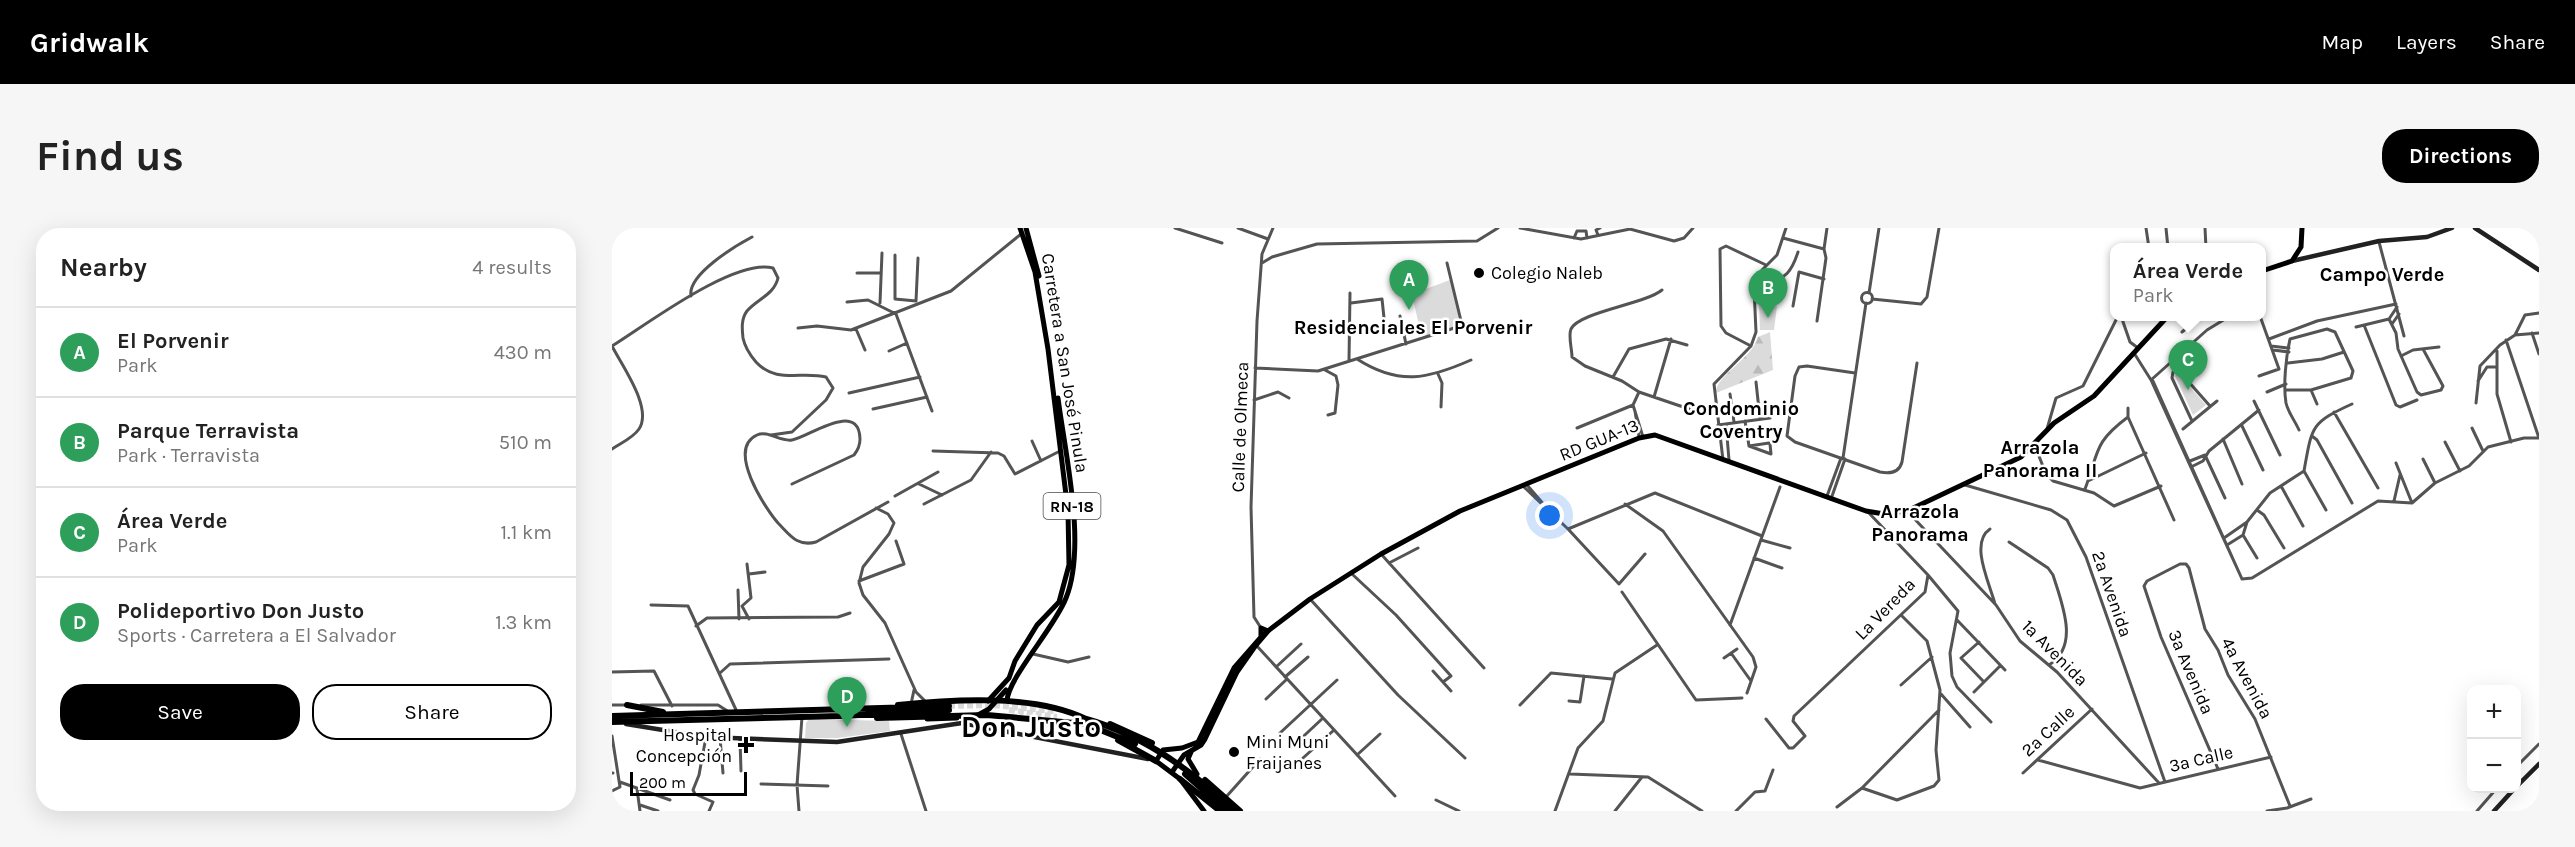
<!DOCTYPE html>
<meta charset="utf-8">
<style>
:root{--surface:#fff;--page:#f6f6f6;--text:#222;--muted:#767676;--line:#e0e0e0;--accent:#000}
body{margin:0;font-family:Karla,sans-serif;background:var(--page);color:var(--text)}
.controls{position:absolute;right:18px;bottom:18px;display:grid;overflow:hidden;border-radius:12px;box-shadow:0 6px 24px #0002}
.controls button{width:54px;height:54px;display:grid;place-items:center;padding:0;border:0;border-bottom:2px solid var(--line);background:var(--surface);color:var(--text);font:30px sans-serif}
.scale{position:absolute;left:18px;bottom:15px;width:117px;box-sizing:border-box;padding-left:6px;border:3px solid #000;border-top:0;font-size:16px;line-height:21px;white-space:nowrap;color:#000;-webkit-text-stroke:4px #fff;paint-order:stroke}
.you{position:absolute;left:938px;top:288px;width:21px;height:21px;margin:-15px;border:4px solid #fff;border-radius:50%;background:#1a73e8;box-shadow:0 0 0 9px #1a73e833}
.badge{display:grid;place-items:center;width:39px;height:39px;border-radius:50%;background:var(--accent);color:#fff;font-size:20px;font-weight:700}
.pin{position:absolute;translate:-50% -50px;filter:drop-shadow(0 2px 3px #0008)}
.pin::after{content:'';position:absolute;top:32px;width:21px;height:18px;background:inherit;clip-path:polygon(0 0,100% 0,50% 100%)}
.popup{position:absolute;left:1498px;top:15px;width:156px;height:78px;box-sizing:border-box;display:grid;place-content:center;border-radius:12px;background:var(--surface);filter:drop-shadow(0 2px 4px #0005);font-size:20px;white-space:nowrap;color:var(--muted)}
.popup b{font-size:22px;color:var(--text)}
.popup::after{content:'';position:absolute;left:50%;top:100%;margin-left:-12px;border:12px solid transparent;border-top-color:var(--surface)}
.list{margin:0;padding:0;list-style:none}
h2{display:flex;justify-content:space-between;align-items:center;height:78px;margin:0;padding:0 24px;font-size:26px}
h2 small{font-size:20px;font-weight:400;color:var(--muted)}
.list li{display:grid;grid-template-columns:39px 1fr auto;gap:18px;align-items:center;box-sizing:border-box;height:90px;padding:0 24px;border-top:2px solid var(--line)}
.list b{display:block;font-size:22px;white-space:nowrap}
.list p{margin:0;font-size:20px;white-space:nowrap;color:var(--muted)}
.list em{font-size:20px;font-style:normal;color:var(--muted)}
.actions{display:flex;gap:12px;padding:18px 24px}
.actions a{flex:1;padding:14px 0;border:2px solid var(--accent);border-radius:24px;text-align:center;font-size:21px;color:var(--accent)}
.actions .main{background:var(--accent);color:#fff}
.map{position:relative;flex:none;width:1927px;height:583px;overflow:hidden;border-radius:24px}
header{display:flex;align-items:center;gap:36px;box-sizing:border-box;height:84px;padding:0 30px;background:var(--accent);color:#fff}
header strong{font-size:28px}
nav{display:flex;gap:33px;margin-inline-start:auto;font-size:21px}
.intro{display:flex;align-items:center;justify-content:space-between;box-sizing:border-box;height:144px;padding:0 36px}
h1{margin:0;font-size:42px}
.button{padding:15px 27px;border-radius:24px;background:var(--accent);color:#fff;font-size:21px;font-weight:700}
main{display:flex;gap:36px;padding:0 36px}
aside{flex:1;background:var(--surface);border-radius:24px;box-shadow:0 6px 24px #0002}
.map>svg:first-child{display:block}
</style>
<header>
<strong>Gridwalk</strong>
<nav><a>Map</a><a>Layers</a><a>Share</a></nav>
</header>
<div class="intro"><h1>Find us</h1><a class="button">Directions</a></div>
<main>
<aside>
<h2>Nearby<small>4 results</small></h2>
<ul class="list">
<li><span class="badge" style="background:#2e9e5b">A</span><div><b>El Porvenir</b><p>Park</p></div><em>430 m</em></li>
<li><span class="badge" style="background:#2e9e5b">B</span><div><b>Parque Terravista</b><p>Park · Terravista</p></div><em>510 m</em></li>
<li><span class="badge" style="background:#2e9e5b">C</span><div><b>Área Verde</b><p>Park</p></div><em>1.1 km</em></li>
<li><span class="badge" style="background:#2e9e5b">D</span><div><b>Polideportivo Don Justo</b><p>Sports · Carretera a El Salvador</p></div><em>1.3 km</em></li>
</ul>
<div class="actions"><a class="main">Save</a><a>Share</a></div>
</aside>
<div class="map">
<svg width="1927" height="583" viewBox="0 0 1927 583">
<defs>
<pattern id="forest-firs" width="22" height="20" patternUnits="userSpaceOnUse" patternTransform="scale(1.5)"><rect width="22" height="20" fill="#dbdbdb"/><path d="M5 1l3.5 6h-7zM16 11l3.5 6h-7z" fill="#bababa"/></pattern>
</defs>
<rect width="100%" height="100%" fill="#fff"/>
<path fill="url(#forest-firs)" d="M1158 104 1161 142 1104 165C1103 148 1140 131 1146 109Z"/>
<path fill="#dbdbdb" d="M838 52 850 98 810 111 800 66Z
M1147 76 1165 78 1162 102H1148Z
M1565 144 1594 177 1581 187 1563 148Z
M197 491 277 493 278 503 226 510H193L194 495Z"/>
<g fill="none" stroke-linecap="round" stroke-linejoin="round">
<path stroke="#d9d9d9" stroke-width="6" stroke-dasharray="6 3" stroke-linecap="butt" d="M337 478 380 477 442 483
M397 482 445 489"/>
<path stroke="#545454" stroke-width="3" d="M563 0 610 15
M626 0 656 11
M908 0 969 11 1018 1 1062 13 1072 10 1081 0
M1534 0 1537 20
M1554 0 1556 20
M1593 0 1594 20
M986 7 984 2 988 0
M962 10 965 3H974L975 10
M1171 10 1212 21
M1767 14 1792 108
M283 27V71L304 73 306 30
M650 35 660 29 705 16 865 13 886 0
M835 35 850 97
M245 45H269
M1050 62C1033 76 967 84 959 101 956 108 960 121 960 129L973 138 1010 153 1027 164 1086 184
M1249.5 70a5.5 5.5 0 1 1 11 0a5.5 5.5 0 1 1-11 0Z
M1257 65 1267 0
M79 68C75 47 123 18 140 9
M1141 68C1163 44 1174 61 1186 24
M1260 71 1309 76 1315 69 1327 0
M235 74 256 72 284 86 320 183
M268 75 270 25
M739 75 770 71 772 90
M1181 78 1187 44 1212 51
M788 88 794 116
M1509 88 1518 114 1526 120
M1777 91 1784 105 1786 121 1805 164 1809 167 1829 162 1831 158 1811 121
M1205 93 1214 30 1212 21 1215 0
M1780 96 1787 86
M1752 97 1784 177 1788 179 1805 172
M1744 99 1777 91 1785 79
M186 100 205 98 239 102 339 63 409 6
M244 101 253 122
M1570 104 1589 88
M1920 105 1927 126
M1903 107 1913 87 1927 85
M1657 111 1705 93 1784 76
M1894 112 1927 210
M1139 118 1114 105 1109 98 1108 21 1114 18 1154 37
M1659 118 1677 120
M1661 122 1677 124
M277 123 295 115
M1885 123V166L1899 214
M1522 125 1539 152 1630 351
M1789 128 1801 122 1827 119
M745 131C787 158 816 151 859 132
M737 132 738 65
M1676 135 1710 131 1732 124
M643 140 706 143 855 96
M713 142 724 148 726 157 723 185 716 187
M1243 145 1195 138 1187 139 1183 148 1175 208 1183 214 1268 244C1278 246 1287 245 1290 234L1305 135
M826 146 830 155 829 179
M1647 148 1667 141 1648 88
M1001 149 1017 121 1054 111 1075 117
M1539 152 1595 102 1618 88
M1541 153 1630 351
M1866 153 1875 139H1883
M1144 154 1148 191
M1674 162H1699L1739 150 1741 143 1723 104 1715 101 1678 111C1674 129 1671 157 1674 175 1676 184 1683 193 1687 202
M1699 162 1705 176
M1655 164 1674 156
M237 165 308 149
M1118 166 1122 194
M1042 169 1059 111
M642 172 666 164 677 170
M1642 173 1668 227
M1864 175 1868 138 1888 117 1903 107 1927 105
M1021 177 1031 209
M1516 180V189L1562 292
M261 181 315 169
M1023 183 1027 209
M1722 184 1766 260
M1133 193 1137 218
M1580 193 1560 150 1561 144 1567 143 1598 178
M1114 196 1117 232
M1106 197 1158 190
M1630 198 1651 242
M965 200 1021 177 1027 164
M1860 200 1871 223
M1435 201 1444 170 1471 158 1506 88
M1571 201 1605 173
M1700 208 1705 212 1740 275
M1611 211 1630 256
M420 213 429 233
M1833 214 1848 243
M1158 216 1159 226 1137 218 1157 215Z
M1423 218 1434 246 1441 253 1482 265 1502 278 1549 258
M0 221C9 215 21 210 27 201 41 180 10 138 0 118 34 97 122 30 161 40L166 50C162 67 145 71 135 83 129 91 130 101 131 110 133 120 138 127 144 134 164 156 189 143 214 149L221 160 214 172 180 204 159 207
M321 223 386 225 392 228 403 246 448 223
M1593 227 1613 270
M1231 230 1254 75
M1811 231 1823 255
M1111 232 1102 156 1139 118 1144 104 1142 60 1150 42 1165 27 1174 0
M1578 233 1593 227
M1784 235 1800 275
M1581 238 1591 233 1597 223 1647 182
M1692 243 1714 282
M1476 253 1534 225
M180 256 242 227C246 222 248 217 248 211 247 171 195 210 180 212 168 214 156 202 145 207 114 221 153 280 166 295 178 307 185 319 204 314L276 274
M307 256 330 267
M915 257 934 279
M1353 257 1439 282 1455 292 1474 329 1553 554
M911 258 956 301 1007 356 1033 326
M1669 258 1691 298
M1473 261C1487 224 1481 215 1516 189
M283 268 326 244
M1215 268 1229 230
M1219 271 1233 231
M1782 273 1788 247
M312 276 359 252 379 224
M1013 276 1051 303 1141 429 1144 439 1135 465
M264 280 276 286 282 295 277 306 251 339 247 355 251 367 273 395 304 464 313 473
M1645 282 1652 287 1672 320
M1295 283 1384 377 1408 413 1445 444 1547 555
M956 301 1043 265 1150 308
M1378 301C1357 315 1378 356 1383 376
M1631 307 1645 330
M1612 310 1635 294 1658 265 1692 243C1700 199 1698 195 1740 176
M1149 312 1178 320
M1397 314 1436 340 1441 347C1450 376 1468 418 1437 437
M1615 317 1631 307 1635 294
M769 326 872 440
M1142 330 1170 340
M777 335 806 320
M135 336 139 370 130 378 137 391
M137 346 153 344
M740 346 784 387 839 448 831 454
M1316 347 1346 383 1338 425 1340 448 1345 459 1379 494
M1630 351 1640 350 1766 273 1800 275 1823 255 1857 238 1876 219 1912 210H1927
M247 353 292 336 284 313
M126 362 127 391
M1010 364 1084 472 1130 470
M698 371 786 467 853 530
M39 377 76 378 125 484
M1345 392 1393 442
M1118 397 1168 259
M84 398 95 390 226 389 238 385
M649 400 642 389 639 279 645 93 650 26 661 0
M1367 414 1349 430 1372 454
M644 417 783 568
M1119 425 1139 453
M421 426 456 434 477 429
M1112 430 1125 421
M664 439 689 416
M821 443 839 463
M0 444 42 443 60 478
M108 445 118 436 277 431
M673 449 696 429
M1289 457 1320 429
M1362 464 1388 438
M1329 466 1358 499
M654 471 675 451
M957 473 968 474 972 448
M299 476 302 462
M0 477H14
M29 477H106L117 484
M908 477 939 445 1000 451
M1154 491 1177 520H1181L1193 508 1181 493 1182 488 1313 364 1316 347 1256 284
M668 505 725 452
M289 506 314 583
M0 508 8 559 0 563
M94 509 87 547 81 562 83 566 101 574 97 583
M108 510 111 545
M128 511 129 543
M680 519 711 490
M745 527 768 506
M691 530 722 502
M1426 532 1528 560 1659 529
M1904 539 1927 516
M1606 541 1549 409 1532 358 1535 353 1568 336H1574L1577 340 1593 401 1606 422 1616 447 1643 491 1678 578
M0 545H1
M1411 545 1480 481
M958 546 1036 549 1090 583
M8 554 58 572
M149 556 216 558
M1250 560 1285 572 1322 558 1327 552 1324 522 1328 462 1315 413 1290 388
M1888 560 1899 563
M25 561 28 583
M614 569 648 531 657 539 674 535 682 541
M824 572 847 583
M28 577 46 583
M1225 579 1250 560 1327 482
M187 583 185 557 190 489
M943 583 966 520 991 493 1003 445 1045 417
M1003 583 1030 549
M1124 583 1143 564 1153 563 1161 542
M1655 583 1675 580 1699 571
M1865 583 1885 560"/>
<path stroke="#212121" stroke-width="4.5" d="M1863 0 1927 42
M1680 33 1767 13 1815 9 1840 0
M14 496 94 509 225 514 350 495 536 531
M1904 559 1927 536
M1882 583 1903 560"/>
<path stroke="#000" stroke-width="5" d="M414 0 427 48
M1650 43 1680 33 1689 19 1690 0
M649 409V400L656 403
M376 473 397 450 403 433 425 397 447 374 457 337 456 283 436 121 423 44 408 0
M395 473C396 450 443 399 454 370 475 318 453 225 446 170
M366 487 377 481 394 462
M315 491 345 490
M579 524 576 531 585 546
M560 544 572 527 589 517 593 511 625 444 644 417 656 403 698 371 769 326 848 283 1027 210 1043 207 1254 283 1272 286 1295 283 1409 229 1442 195 1482 168 1556 88
M592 583 568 551 544 533 551 522 570 520 586 514 622 440 650 408"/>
<path stroke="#000" stroke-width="6" d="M15 477 51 484
M286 477C342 471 423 466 474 491
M0 488 337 478
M265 490 375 487 473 496
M471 490C529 506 580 542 622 583
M0 494 228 488 337 482
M471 495 523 516
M498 496 540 515
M506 512 544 533
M573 546 615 583
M568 551 608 583
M593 552 628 583"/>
</g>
<g fill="#000" stroke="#fff" stroke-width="2">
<circle cx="867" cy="45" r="6"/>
<path d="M131 508h6v6h6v6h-6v6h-6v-6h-6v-6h6z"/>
<circle cx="622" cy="524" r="6"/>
</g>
<g text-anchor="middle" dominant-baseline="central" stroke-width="5" stroke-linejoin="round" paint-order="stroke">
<rect fill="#fff" stroke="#4c4c4c" stroke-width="1.5" x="431.5" y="265" width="57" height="26" rx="4.5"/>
<g font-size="16" font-weight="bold" fill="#000">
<text x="460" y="278">RN-18</text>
</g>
<g font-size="18" fill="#000" stroke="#fff" text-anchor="start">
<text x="879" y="45">Colegio Naleb</text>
<text x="120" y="507" text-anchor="end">Hospital<tspan x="120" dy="21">Concepción</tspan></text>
<text x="634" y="514">Mini Muni<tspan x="634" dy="21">Fraijanes</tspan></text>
</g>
<g font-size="18" fill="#000" stroke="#fff">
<text transform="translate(453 135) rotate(81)">Carretera a San José Pinula</text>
<text transform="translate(628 199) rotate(-88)">Calle de Olmeca</text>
<text transform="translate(987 212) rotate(-22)">RD GUA-13</text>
<text transform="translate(1500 366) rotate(71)">2a Avenida</text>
<text transform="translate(1273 381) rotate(-46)">La Vereda</text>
<text transform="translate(1443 425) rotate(45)">1a Avenida</text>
<text transform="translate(1579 444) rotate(67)">3a Avenida</text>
<text transform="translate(1635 450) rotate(62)">4a Avenida</text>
<text transform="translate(1436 503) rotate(-43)">2a Calle</text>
<text transform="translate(1589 531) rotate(-13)">3a Calle</text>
</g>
<g font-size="20" font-weight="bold" fill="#000" stroke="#fff">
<text x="1770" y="46">Campo Verde</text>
<text x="801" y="99">Residenciales El Porvenir</text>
<text x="1129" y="180">Condominio<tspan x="1129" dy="23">Coventry</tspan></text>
<text x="1428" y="219">Arrazola<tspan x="1428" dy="23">Panorama II</tspan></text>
<text x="1308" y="283">Arrazola<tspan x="1308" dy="23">Panorama</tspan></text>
</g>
<g font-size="30" font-weight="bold" fill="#000" stroke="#fff">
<text x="419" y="499">Don Justo</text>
</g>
</g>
</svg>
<div class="controls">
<button>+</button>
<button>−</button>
</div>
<div class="scale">200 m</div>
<div class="you"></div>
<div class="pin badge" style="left:797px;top:82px;background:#2e9e5b">A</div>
<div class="pin badge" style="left:1156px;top:90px;background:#2e9e5b">B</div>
<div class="pin badge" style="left:1576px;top:162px;background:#2e9e5b">C</div>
<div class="popup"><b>Área Verde</b>Park</div>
<div class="pin badge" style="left:235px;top:499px;background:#2e9e5b">D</div>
</div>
</main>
